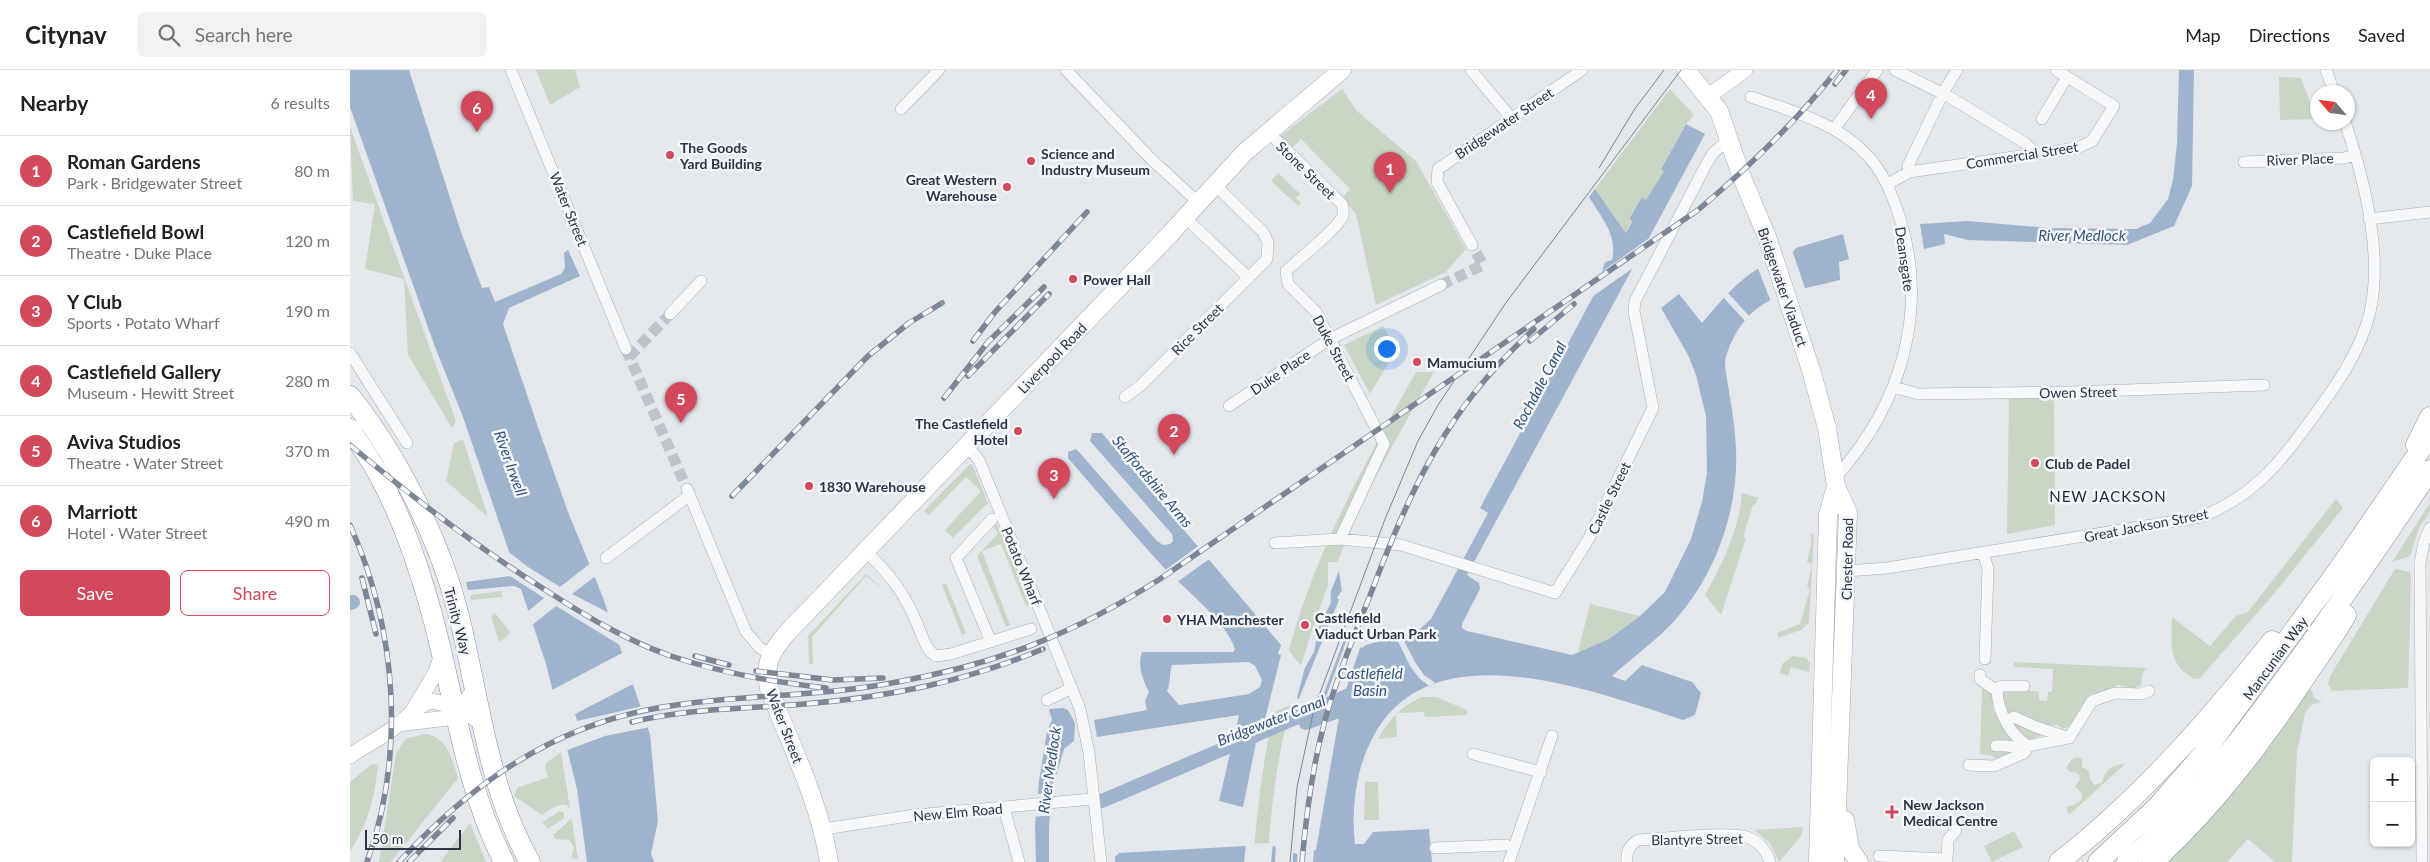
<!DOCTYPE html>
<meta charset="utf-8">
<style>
:root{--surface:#fff;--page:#f2f2f2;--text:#202124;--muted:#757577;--line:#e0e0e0;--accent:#d1495b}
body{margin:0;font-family:Lato,sans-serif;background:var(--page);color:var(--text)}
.controls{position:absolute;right:15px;bottom:15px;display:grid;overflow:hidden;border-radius:8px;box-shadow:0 1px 4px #0004}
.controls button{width:45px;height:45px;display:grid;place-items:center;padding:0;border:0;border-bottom:1px solid var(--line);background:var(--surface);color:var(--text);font:25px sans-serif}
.compass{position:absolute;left:1960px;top:15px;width:45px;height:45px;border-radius:50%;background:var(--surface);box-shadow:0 1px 4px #0004;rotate:298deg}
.scale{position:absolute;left:15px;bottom:12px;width:96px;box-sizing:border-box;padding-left:5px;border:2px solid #2b3445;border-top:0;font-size:14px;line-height:18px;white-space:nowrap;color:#2b3445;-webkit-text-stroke:4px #f4f6f9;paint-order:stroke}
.you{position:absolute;left:1036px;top:278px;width:18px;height:18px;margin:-12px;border:4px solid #fff;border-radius:50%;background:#1a73e8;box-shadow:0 0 0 8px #1a73e833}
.badge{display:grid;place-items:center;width:32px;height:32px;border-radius:50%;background:var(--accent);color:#fff;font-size:16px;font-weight:700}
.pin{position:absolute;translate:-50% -41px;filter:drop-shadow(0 1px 2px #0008)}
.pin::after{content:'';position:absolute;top:26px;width:18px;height:15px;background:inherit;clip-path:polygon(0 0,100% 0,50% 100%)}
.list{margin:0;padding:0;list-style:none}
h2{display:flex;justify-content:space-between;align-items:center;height:65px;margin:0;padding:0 20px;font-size:21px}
h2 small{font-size:16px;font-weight:400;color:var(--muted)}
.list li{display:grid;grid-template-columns:32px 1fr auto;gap:15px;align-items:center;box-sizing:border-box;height:70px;padding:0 20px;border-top:1px solid var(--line)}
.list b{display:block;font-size:19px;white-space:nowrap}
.list p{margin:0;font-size:16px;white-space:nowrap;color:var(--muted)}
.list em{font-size:16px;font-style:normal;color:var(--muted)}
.actions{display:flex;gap:10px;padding:15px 20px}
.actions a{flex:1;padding:11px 0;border:1px solid var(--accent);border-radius:8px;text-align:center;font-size:18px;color:var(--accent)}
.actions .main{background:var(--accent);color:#fff}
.icon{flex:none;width:28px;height:28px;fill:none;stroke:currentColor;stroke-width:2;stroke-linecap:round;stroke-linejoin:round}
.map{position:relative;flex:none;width:2080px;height:792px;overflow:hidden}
header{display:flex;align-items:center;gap:30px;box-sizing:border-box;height:70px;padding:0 25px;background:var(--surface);border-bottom:1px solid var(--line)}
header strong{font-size:24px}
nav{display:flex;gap:28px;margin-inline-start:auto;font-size:18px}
.search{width:350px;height:45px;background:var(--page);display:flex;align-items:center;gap:12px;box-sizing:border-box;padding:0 18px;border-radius:8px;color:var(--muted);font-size:19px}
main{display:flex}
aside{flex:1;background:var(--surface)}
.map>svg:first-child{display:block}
</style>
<header>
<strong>Citynav</strong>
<div class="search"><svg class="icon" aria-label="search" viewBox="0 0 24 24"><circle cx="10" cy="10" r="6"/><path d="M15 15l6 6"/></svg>Search here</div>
<nav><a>Map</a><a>Directions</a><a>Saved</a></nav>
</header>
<main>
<aside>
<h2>Nearby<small>6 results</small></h2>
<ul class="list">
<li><span class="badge">1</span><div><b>Roman Gardens</b><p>Park · Bridgewater Street</p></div><em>80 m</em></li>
<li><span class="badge">2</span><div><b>Castlefield Bowl</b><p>Theatre · Duke Place</p></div><em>120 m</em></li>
<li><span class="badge">3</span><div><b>Y Club</b><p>Sports · Potato Wharf</p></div><em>190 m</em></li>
<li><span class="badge">4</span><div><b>Castlefield Gallery</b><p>Museum · Hewitt Street</p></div><em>280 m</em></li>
<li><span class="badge">5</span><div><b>Aviva Studios</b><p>Theatre · Water Street</p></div><em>370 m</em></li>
<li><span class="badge">6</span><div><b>Marriott</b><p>Hotel · Water Street</p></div><em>490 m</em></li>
</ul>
<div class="actions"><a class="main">Save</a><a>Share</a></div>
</aside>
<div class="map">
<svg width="2080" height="792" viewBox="0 0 2080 792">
<rect width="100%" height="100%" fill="#e4e7ec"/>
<path fill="#c9d6c5" d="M186 0H225L230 17 200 35Z
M1929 7 1951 8 1966 49 1930 50Z
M992 19 1007 41 1066 91 1116 179 1096 202 1026 235 1006 144 992 128 1000 119 951 69 942 78 930 66Z
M1320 19 1344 45 1336 54 1311 98 1315 101 1296 131 1292 128 1276 163 1245 119Z
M0 57 106 351 102 358 58 285 54 209 15 199 25 134 3 131Z
M928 103 950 124 946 128 951 133 948 136 921 111Z
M1033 256 1044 274 1039 292 1020 324 994 275Z
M1066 302H1084C1058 348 1031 394 1009 442 959 551 922 672 918 792H903C909 703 926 610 956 526 984 447 1026 374 1066 302Z
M1704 327 1705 455 1657 464 1659 329Z
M113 369 138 447 96 411 104 373Z
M620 394H622L638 433 603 468 595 460 631 421 616 407 579 445 574 441Z
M1392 423 1408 428 1405 435H1403L1393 467 1396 468 1371 545 1355 525C1373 492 1389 460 1392 423Z
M1986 429 1993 438 1923 525 1850 608 1844 609C1817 593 1822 576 1822 547L1860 576 1886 546 1898 542Z
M2080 433V442L2069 458 2060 486 2042 492Z
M647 454 680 535 676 536 651 474 632 481 660 555 656 557 627 486 648 463 643 457Z
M1461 463 1464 465 1459 553 1451 560 1428 568 1427 563 1450 554 1460 519 1457 518 1462 494 1457 492 1461 475Z
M2045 499 2060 502 2061 506 2058 618 1982 621 1978 614 1980 606Z
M516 504 534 520 516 506 462 567 463 594H459L458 566Z
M596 513 616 563 612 565 592 515Z
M152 521V527L121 530 120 525Z
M1240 534 1290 546 1256 571 1228 582Z
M145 543 161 563 149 572 141 546Z
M1443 586 1456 588 1460 593 1459 602 1441 597 1438 606 1430 603 1432 594Z
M1664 592 1797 598 1793 602 1791 616 1782 618 1768 615 1752 623 1740 624 1720 656 1713 659 1707 655H1695V662C1666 687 1656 643 1650 622L1674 620 1689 622V630L1697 631 1698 622 1702 621 1703 599 1664 597Z
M1956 618 1962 621 1964 628 1972 632 1961 635 1955 643 1947 682 1942 792H1925L1898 769 1877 792H1814Z
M1632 619 1641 620 1644 642H1646L1661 670 1668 673 1667 680 1647 689 1643 686 1630 684Z
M1073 627H1086L1117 640V645L1075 647 1074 642 1046 643 1047 667 1028 669C1039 650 1051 635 1073 627Z
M75 664C98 667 102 689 108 708L41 792H29L46 684 55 669Z
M211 682 228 789 221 788 224 777 219 770 205 769 203 765 221 749C222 724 203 737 192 745L164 726 167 718 198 707 195 698 196 693Z
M1728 687 1732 689V697L1739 701 1740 709 1745 715 1752 712C1755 700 1763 694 1775 694L1719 745 1716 737C1725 734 1733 734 1732 723L1725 717 1730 709 1729 704 1719 701 1716 698 1722 689Z
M22 694 28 695C25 725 18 756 0 781V712Z
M1015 712H1028L1029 750H1014Z
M210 741 214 743V748L198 759 192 752Z
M120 753 136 792H90Z
M1453 757 1451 766 1429 792 1420 773 1404 760Z
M1664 761 1673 777 1642 792 1634 776Z"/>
<path fill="#9fb4cc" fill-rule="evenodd" d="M0 0H59L111 162 132 218 139 217 145 232 211 204 215 198 214 183 218 180 230 206 159 238 153 254 190 363 218 442 252 525 300 664 308 751 301 784 304 792H237L227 719 196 594 171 519 164 516 118 520 116 512 160 506 165 499 113 347 85 277 0 37Z
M1829 0H1844L1842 116 1824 156 1777 175 1618 170 1594 164 1595 174 1574 179 1570 154 1617 151 1700 158 1786 159 1800 153 1818 129 1823 110 1827 73Z
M1336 54 1355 64 1117 505 1129 513 1130 519 1112 554V558L1117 561 1222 585 1259 569 1290 546 1315 522 1341 469 1352 432 1357 403 1356 346 1346 305 1338 285 1311 238 1329 224 1352 253C1368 234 1387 211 1409 198 1421 191 1438 189 1446 178L1493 164 1499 189 1489 192 1490 210C1446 221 1407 223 1384 267 1379 277 1375 285 1375 296 1379 324 1385 351 1386 379 1389 439 1365 506 1325 550 1306 571 1283 587 1262 606L1275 611 1292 595 1342 612 1351 623 1345 645 1333 650C1244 622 1081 557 1023 667 1006 698 1001 739 1005 774H1014L1023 762 1079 759 1082 792H765V787L769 783 895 776H924L947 784 966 780 990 642 994 638C986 627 961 627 949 628 938 630 926 639 917 643L915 649 911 648 893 737 869 731 889 645 747 667 744 650 797 640 795 631 799 622C793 610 787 596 792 582H883L885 579C876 551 838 522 817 501 783 464 751 426 718 388V382L726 379 729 382 807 471 813 475 820 474 823 471 822 464 740 371 742 363H752L953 601 964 582 970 553 981 533 979 494H988L992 522 989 529 992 570 1012 578 1016 575 1068 561 1081 549 1138 443 1130 438 1246 221 1255 192 1262 190C1268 165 1251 147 1239 127L1245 119 1276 163 1282 152 1280 148 1292 127 1296 130 1314 101 1311 99ZM899 592 905 596 912 610 910 617 899 624 829 635 817 621C821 613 819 604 822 595Z
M713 638 718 640 725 653 724 671 714 679 707 704H704L699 757V792H686L685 755 689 711 697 661 702 650 699 639Z"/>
<path fill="#e4e7ec" d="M1301 167 1286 196 1239 229 1250 203Z
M1442 180 1456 221 1421 232 1407 196Z
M1377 222 1401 248 1396 252 1372 226Z
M851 474 862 487 826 513 814 501Z
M156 480 178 497 210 517 242 492 247 505 222 524 261 544 273 577 206 536 181 556 176 543 194 528 157 504 161 503 162 499Z
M978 492H989L991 496 979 526 980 528 978 535Z
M994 517V523L990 527 995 567 971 631H948L989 530 987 528Z
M1051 565 1065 592 1074 605 1085 613 1079 616 1069 608 1060 596 1046 567Z
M997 569 1011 575 990 637 974 632Z
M931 575H934L953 598 956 593 946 632 919 645 912 656H909L911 648 915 649 931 585 928 584Z
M274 582 285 613 225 644 226 647 227 651 293 636 300 657 255 666 215 681 200 621Z
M705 723 703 745 683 747 685 724Z
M923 773 921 792H894L896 774Z
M926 774 943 781V792H925Z
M964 778 963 792H947L948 781Z"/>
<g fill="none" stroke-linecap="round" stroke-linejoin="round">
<path stroke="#9fb4cc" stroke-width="14" d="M0 533 3 532
M956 653 1011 633
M752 731 999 625"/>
<path stroke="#bfc3cb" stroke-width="11" stroke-dasharray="11 5.5" stroke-linecap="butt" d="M1091 215 1133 195 1122 175
M276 279 337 419
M279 287 320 244"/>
<g stroke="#a9aeb7" stroke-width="12">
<path id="street" d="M161 0 276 279
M716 0 802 90 848 132
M1121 0 1162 49
M1545 0 1598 26 1675 73 1680 78 1681 84
M1976 0 1984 22
M1401 27C1441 41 1485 52 1515 83 1533 101 1541 122 1549 145 1580 241 1551 335 1485 408
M551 39 589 0
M1692 49 1717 7
M1485 58 1527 0
M917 61 992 134C993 138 994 142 993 146 986 160 950 188 936 201
M1894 92 1994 88 2005 85
M1559 102 1558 96 1593 23 1607 0
M864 114 913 162 918 172 917 189
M1538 114 1559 102 1727 78 1742 71 1764 36 1706 0
M2019 149 2080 142
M843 155 899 208
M1122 175 1087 112 1088 99 1232 0
M936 201 938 214 966 242 1034 374 990 469
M320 244 351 211
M0 283 57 373
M1544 317 1568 324 1722 322 1914 315
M775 327 790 316 917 189
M879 336 980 269 1091 215
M617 376 629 390 730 639 739 683 751 792
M337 419 396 562 410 578 420 584
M925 473 990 469 1051 475 1205 523 1238 470 1303 338 1284 241 1285 231 1357 93 1363 83 1379 70
M515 480C540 505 555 523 568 556 573 567 575 579 586 586L601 584 681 559
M1633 484 1638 498 1635 589
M256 488 340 425
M1497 501 1537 498 1851 447C1901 427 1927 397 1958 354 1983 320 2010 284 2020 242 2033 184 2014 108 1995 52
M641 572 606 488 642 449
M1645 619 1653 616H1674
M697 630 722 618
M1656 651 1664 647 1686 657 1719 668 1742 631 1765 623 1791 624 1799 621
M1646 676C1656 675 1666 677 1676 680
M1678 676 1718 668
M1123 684 1191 702
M1619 695 1644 696 1674 683 1678 676C1660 665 1648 642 1647 621L1630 609V605
M654 738 669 792
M474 759 565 745 742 729
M1085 778 1156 775
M1529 786 1597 789 1598 770 1606 760
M1159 792 1202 666
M1277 792C1276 781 1279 776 1288 770 1310 769 1381 761 1397 767 1410 772 1416 780 1420 792
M2072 792 2070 493 2074 472 2080 458"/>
</g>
<g stroke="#a9aeb7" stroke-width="16">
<path id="secondary" d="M1358 26 1395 0
M64 639 86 602 92 584
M48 654 97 648 117 630 125 618
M0 686C16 675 34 666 49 654 75 633 75 623 108 640 118 644 127 648 134 656"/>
</g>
<g stroke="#a3abb8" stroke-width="19">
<path id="primary" d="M1336 0 1369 41 1391 105 1417 167 1461 300 1477 358 1486 416 1498 443 1485 792
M1495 750 1500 779 1509 792
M479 792C469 729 441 677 419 618 414 593 420 584 435 565L820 164 895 82 992 0
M1468 792 1478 445 1486 416"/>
</g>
<g stroke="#8b94a3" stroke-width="21">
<path id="highway" d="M0 326C48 386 90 470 109 546 129 627 138 719 180 792
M0 359C10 375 21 390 30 407 54 452 71 503 84 552 105 632 116 718 154 792
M2066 375 2080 347
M1709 792C1790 729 1858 651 1922 571
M1748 792 1807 737 1853 684 1989 499 2080 366
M1777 792C1835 742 1881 682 1926 621 1979 549 2030 475 2080 400
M1803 792C1864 737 1913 671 1958 603 1971 584 1985 565 1996 545"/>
</g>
<use href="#street" stroke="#f7f8fa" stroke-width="11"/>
<use href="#secondary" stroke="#fff" stroke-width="15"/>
<use href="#primary" stroke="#fff" stroke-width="18"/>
<use href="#highway" stroke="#fff" stroke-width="20"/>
<path stroke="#7d8696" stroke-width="1" d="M1249 98 1284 40 1314 0
M940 792 947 717 964 639 1035 449 1068 371 1088 335 1155 234 1331 0"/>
<g stroke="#7d8696" stroke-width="5.5">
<path id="rail" d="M1485 14 1496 0
M623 271 645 242 737 142
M1180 271 1224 234
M618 306 699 224
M594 328 638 272 694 217
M0 375C62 427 125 476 194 519 234 545 275 570 321 586 371 603 423 612 476 618
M382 426 518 286 559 253 592 233
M0 455C47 560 56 683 17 792
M12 508 26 564
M345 586 379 595
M406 601 483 610 533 608
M282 652C339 638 396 639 454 634 539 627 614 612 693 579
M49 792C119 716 198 659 302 639 383 624 466 628 547 612 647 594 724 564 810 509L1348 140C1399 97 1446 52 1487 0
M59 792 103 748
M952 792C956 746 962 699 974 654 986 609 1004 566 1021 523 1062 416 1097 338 1184 259"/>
</g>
<use href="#rail" stroke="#f4f6f9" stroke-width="4" stroke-dasharray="11" stroke-linecap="butt"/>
</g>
<g fill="#d1495b" stroke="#f4f6f9" stroke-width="2">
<circle cx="320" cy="85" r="5"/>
<circle cx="681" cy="91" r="5"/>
<circle cx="657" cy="117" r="5"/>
<circle cx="723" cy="209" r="5"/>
<circle cx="1067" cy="292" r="5"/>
<circle cx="668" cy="361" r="5"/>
<circle cx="1685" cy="393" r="5"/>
<circle cx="459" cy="416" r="5"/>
<circle cx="817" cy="549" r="5"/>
<circle cx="955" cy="555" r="5"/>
<path d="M1539.5 734.5h5v5h5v5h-5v5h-5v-5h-5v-5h5z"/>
</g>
<g text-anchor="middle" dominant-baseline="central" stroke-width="5" stroke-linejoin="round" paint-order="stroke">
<g font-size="14" fill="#2b3445" stroke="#f4f6f9">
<text transform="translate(1154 53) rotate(-34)">Bridgewater Street</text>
<text transform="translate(1672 85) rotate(-9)">Commercial Street</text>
<text transform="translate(1950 89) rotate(-2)">River Place</text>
<text transform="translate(956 100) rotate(44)">Stone Street</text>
<text transform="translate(219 139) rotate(68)">Water Street</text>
<text transform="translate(1555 189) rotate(82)">Deansgate</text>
<text transform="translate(1433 217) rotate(71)">Bridgewater Viaduct</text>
<text transform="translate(847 259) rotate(-45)">Rice Street</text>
<text transform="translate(984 278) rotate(62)">Duke Street</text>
<text transform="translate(702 288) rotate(-46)">Liverpool Road</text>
<text transform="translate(930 302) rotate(-34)">Duke Place</text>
<text transform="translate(1728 322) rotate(-1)">Owen Street</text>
<text transform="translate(1259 428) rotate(-64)">Castle Street</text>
<text transform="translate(1796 455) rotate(-11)">Great Jackson Street</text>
<text transform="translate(1497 489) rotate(-89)">Chester Road</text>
<text transform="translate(672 496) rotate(68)">Potato Wharf</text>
<text transform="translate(108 551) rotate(75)">Trinity Way</text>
<text transform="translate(1925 588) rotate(-54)">Mancunian Way</text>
<text transform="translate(435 656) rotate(69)">Water Street</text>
<text transform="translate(608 742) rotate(-5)">New Elm Road</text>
<text transform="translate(1347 769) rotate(-1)">Blantyre Street</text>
</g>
<g font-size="14" font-weight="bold" fill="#2b3445" stroke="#f4f6f9" text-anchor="start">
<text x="330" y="77">The Goods<tspan x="330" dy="16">Yard Building</tspan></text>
<text x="691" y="83">Science and<tspan x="691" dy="16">Industry Museum</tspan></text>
<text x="647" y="109" text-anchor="end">Great Western<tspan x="647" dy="16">Warehouse</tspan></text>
<text x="733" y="209">Power Hall</text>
<text x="1077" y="292">Mamucium</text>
<text x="658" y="353" text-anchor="end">The Castlefield<tspan x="658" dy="16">Hotel</tspan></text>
<text x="1695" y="393">Club de Padel</text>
<text x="469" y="416">1830 Warehouse</text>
<text x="965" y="547">Castlefield<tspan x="965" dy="16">Viaduct Urban Park</tspan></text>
<text x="827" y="549">YHA Manchester</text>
<text x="1553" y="734">New Jackson<tspan x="1553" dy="16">Medical Centre</tspan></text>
</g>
<g font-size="15" font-style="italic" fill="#34527a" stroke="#f4f6f9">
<text x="1732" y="165">River Medlock</text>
<text transform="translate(1189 315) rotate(-62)">Rochdale Canal</text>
<text transform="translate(161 393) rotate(70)">River Irwell</text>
<text transform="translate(803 411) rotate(50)">Staffordshire Arms</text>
<text x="1020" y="603">Castlefield<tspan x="1020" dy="17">Basin</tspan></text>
<text transform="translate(921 650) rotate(-21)">Bridgewater Canal</text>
<text transform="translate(699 700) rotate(-82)">River Medlock</text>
</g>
<g font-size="15" letter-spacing="1" fill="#1d2536" stroke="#f4f6f9">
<text x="1758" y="426">NEW JACKSON</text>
</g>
</g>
</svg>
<div class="controls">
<button>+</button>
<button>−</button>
</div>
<svg class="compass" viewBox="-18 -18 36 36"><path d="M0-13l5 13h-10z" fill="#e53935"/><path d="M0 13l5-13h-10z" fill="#757577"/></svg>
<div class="scale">50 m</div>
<div class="you"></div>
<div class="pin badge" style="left:1040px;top:123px">1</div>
<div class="pin badge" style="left:824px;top:385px">2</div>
<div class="pin badge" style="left:704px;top:429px">3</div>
<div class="pin badge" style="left:1521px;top:49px">4</div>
<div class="pin badge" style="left:331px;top:353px">5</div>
<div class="pin badge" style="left:127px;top:62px">6</div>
</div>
</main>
